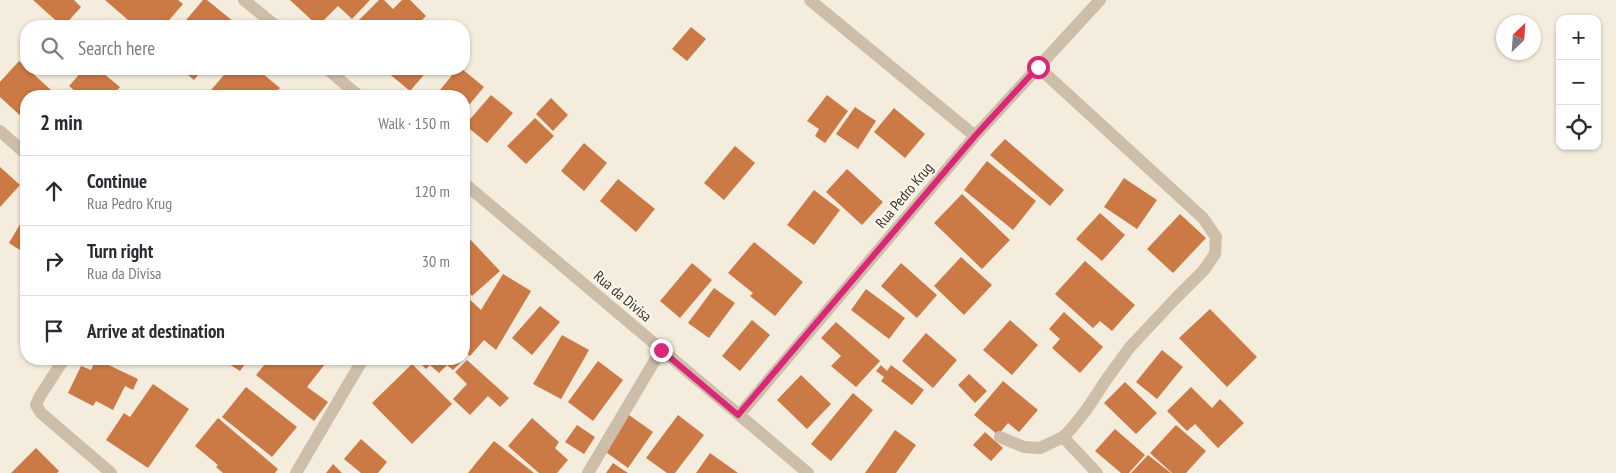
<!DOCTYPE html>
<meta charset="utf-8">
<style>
:root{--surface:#fff;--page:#f7f7f7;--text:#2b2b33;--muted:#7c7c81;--line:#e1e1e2}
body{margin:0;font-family:"PT Sans Narrow",sans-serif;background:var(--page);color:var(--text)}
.controls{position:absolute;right:15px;top:15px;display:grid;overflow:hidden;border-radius:10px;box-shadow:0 1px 4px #0004}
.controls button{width:45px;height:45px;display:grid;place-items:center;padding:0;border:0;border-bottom:1px solid var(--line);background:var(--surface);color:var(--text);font:25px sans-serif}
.compass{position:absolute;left:1496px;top:15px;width:45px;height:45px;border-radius:50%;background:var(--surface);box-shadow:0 1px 4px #0004;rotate:25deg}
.stop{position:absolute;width:15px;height:15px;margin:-11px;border:4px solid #db2777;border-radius:50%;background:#fff}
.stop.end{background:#db2777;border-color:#fff;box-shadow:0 1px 5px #0008}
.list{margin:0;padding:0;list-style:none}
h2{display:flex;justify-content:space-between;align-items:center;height:65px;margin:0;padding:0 20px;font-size:21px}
h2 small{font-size:16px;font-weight:400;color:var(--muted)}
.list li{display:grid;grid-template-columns:32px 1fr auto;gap:15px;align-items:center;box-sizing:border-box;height:70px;padding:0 20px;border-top:1px solid var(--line)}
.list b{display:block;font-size:19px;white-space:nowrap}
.list p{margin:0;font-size:16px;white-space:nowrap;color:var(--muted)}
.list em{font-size:16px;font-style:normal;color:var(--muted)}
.icon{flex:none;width:28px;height:28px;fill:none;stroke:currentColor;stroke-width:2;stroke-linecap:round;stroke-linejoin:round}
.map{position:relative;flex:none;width:1616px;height:473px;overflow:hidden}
.search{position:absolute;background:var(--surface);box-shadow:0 1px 4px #0004;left:20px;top:20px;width:450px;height:55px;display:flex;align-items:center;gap:12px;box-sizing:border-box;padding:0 18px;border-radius:20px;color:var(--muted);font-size:19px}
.panel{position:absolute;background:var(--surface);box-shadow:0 1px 4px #0004;left:20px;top:90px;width:450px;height:275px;border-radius:20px}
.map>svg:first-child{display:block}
</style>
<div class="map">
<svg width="1616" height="473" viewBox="0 0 1616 473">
<rect width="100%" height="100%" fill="#f4edde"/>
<path fill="#cb7945" d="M33 0H74L81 7 64 26H62Z
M105 0H178L183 4 164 26H135Z
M203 0H207L239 26H181Z
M290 0H370L352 19 338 6 318 26Z
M379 0H384L393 9 402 0H410L426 16 416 26H353Z
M691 27 706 39 687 61 672 49Z
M19 61 51 90 46 96H26V118L25 120 0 97V82Z
M84 69H98L120 87 112 96H81L69 86Z
M181 69H203L194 80Z
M229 69H257L280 88 272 96H206Z
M389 69H429L410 91 387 72Z
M457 69H462L484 87 464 111V96H437L436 95Z
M491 95 513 113 487 143 465 125Z
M827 95 848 111 825 143 815 136 819 129 807 121Z
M551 98 568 115 553 131 536 114Z
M855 107 876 121 858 149 836 134Z
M894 108 925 134 905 158 874 132Z
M535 118 554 136 526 164 507 146Z
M1005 139 1064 190 1050 206 990 155Z
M584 143 607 163 584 191 561 171Z
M735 146 755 163 724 200 704 183Z
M987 161 1036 201 1013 230 964 190Z
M0 167 20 185 0 207Z
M847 169 883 202 862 225 826 192Z
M1124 178 1157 200 1137 229 1104 207Z
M618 179 655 209 636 232 600 201Z
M814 190 840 210 814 245 787 225Z
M962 194 1010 240 982 269 934 223Z
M1100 213 1125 235 1102 261 1076 239Z
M26 214V254L9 243Z
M1180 214 1206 238 1173 273 1147 249Z
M467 236 500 271 472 296 464 288V239Z
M754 242 803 282 775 316 750 296 753 293 728 273Z
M961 257 992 285 964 315 934 286Z
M1085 261 1135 305 1112 331 1100 321 1093 328 1055 294Z
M692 263 712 280 680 318 660 301Z
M901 263 937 295 917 318 881 286Z
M503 274 531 291 496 350 484 340 470 356 464 350V294L481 310Z
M714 288 735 303 709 338 688 323Z
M866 289 905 318 889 339 851 310Z
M540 306 560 322 532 355 512 338Z
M1210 309 1257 357 1227 387 1179 338Z
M1064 312 1103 347 1080 373 1052 348 1060 339 1049 329Z
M752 320 770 335 740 371 722 356Z
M1010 320 1038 345 1012 375 983 350Z
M836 322 880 361 856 387 831 366 841 356 821 338Z
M926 333 957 360 933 388 902 361Z
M562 335 589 350 561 399 533 384Z
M1162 350 1183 367 1157 399 1136 382Z
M96 359 138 379 133 390 125 386 113 410 96 401 93 406 68 393 81 366 91 370Z
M221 359H249L240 371Z
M269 359H329L307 387 328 402 314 421 256 375Z
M416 359H464L453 370 447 365 439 373 430 365 426 369Z
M467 360 509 398 500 407 488 396 470 415 453 399 467 384 455 372Z
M598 361 623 380 593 421 568 402Z
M412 364 452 404 412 444 372 403Z
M881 365 887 371 891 365 924 390 912 405 881 381 884 377 876 371Z
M969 374 987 391 975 403 958 385Z
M801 375 831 404 807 429 777 400Z
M1003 381 1038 410 1019 432 1008 423 998 435 974 415Z
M1125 382 1157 413 1136 434 1104 403Z
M153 384 189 409 148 468 106 440 124 413 130 417Z
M246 387 297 427 272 457 222 417Z
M1191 387 1212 408 1220 399 1244 423 1218 448 1195 424 1187 431 1167 411Z
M853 393 873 410 831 461 811 444Z
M629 415 653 432 628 468 603 450Z
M678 415 704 435 675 473H667L646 458Z
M218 418 278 469 275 473H223L216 467 218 465 195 446Z
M532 418 559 442 555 448 568 460 557 473H539L508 446Z
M577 425 595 437 584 454 565 442Z
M1176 425 1206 451 1186 473H1172L1150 453Z
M1115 429 1145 455 1129 473H1121L1095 451Z
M895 430 916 445 896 473H865Z
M985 432 1003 448 991 461 973 445Z
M361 439 387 462 378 473H361L344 459Z
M494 441 534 473H468Z
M36 448 59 471 57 473H11Z
M710 453 738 473H696Z
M1148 455 1171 473H1131Z
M613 463 628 473H606Z
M333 464 342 473H326Z"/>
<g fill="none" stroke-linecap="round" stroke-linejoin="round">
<path stroke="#cdbea9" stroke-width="12" d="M244 0 276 26
M810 0 975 136
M327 69 359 96
M0 131 26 154
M464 183 808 473
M64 359 40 396 36 405 41 413 111 473
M739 415 975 136 1100 0
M1000 437 1024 447 1040 448 1063 437 1071 429 1087 409 1106 380 1130 347 1176 298 1204 270 1215 254 1216 237 1203 218 1038 67
M1063 437 1097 473
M296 473 363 359
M588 473 661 350"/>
</g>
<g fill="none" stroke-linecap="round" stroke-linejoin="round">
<path stroke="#db2777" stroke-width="6" d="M661 350 738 415 975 136 1038 67"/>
</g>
<g text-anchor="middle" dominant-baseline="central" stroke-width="4.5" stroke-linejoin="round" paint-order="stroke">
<g font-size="15" fill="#393129" stroke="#fbf6eb">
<text transform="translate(904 195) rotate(-50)">Rua Pedro Krug</text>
<text transform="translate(623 296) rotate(40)">Rua da Divisa</text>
</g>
</g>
</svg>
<div class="controls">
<button>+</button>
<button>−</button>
<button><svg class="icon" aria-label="locate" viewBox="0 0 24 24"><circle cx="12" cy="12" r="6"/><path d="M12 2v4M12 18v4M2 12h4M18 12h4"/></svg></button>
</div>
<svg class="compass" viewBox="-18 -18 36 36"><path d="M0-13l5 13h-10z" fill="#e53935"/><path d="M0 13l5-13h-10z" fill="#7c7c81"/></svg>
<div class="stop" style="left:1038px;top:67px"></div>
<div class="stop end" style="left:661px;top:350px"></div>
<div class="search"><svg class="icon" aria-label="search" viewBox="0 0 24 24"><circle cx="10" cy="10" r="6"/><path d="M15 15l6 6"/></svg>Search here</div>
<section class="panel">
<h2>2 min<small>Walk · 150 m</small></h2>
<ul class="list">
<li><svg class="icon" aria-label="ahead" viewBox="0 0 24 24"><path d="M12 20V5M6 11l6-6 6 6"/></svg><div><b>Continue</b><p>Rua Pedro Krug</p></div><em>120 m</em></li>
<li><svg class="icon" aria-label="right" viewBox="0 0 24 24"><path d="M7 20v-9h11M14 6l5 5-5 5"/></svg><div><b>Turn right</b><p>Rua da Divisa</p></div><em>30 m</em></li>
<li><svg class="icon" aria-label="arrive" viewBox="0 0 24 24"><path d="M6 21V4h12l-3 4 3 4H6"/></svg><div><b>Arrive at destination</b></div></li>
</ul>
</section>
</div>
